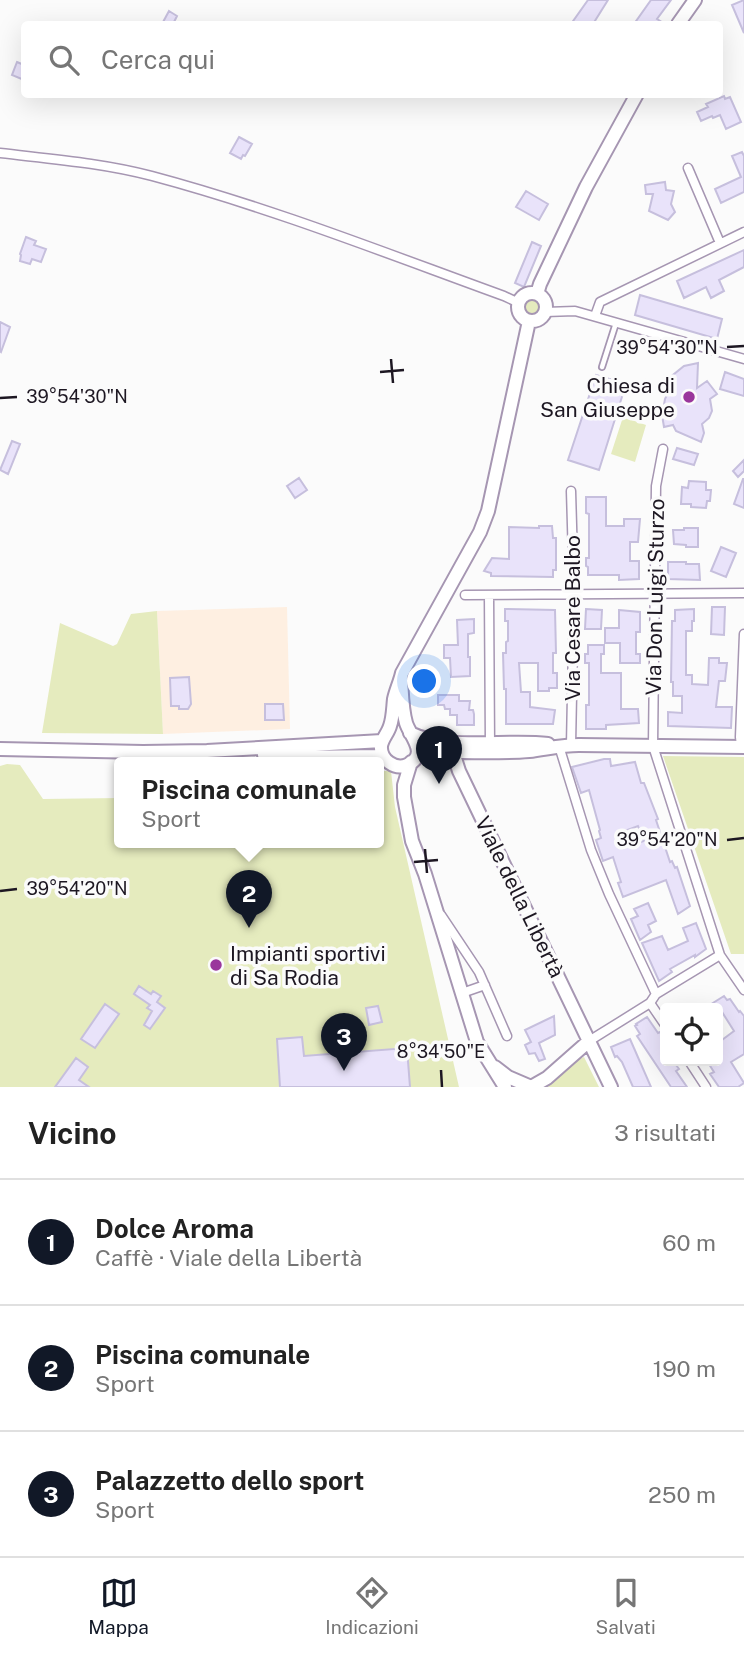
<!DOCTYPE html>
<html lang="it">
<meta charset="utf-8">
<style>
:root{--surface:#fff;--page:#f2f2f2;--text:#222;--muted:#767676;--line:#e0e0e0;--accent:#111827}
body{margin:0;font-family:"Public Sans",sans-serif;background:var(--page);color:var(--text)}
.controls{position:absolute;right:21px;bottom:21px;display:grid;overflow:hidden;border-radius:7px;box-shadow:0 7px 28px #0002}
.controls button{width:63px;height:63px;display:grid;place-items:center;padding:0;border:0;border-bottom:2px solid var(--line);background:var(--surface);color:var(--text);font:35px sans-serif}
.you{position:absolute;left:425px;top:682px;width:24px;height:24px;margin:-18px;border:5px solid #fff;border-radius:50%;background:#1a73e8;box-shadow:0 0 0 10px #1a73e833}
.badge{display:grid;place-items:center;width:46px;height:46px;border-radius:50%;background:var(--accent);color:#fff;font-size:23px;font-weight:700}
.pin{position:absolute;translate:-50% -58px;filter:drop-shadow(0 2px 4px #0008)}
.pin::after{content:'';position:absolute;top:37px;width:24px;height:21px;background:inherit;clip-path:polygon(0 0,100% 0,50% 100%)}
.popup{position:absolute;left:114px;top:757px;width:270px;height:91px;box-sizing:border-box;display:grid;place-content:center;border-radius:7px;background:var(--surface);filter:drop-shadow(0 2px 5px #0005);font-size:23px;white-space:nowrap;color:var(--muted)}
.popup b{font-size:26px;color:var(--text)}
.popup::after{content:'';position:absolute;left:50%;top:100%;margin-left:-14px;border:14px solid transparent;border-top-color:var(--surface)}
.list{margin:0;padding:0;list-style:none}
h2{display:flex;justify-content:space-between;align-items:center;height:91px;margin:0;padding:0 28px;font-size:30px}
h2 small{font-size:23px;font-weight:400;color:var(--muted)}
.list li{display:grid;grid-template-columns:46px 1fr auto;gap:21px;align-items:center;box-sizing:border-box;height:126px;padding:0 28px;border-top:2px solid var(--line)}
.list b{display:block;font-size:26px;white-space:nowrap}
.list p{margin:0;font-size:23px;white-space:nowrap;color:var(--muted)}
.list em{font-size:23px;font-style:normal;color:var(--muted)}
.icon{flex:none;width:38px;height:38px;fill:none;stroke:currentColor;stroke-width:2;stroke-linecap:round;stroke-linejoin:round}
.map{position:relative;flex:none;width:744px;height:1087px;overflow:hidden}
.search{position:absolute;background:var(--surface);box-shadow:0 7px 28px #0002;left:21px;right:21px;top:21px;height:77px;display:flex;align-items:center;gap:18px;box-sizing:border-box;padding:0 24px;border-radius:7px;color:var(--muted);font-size:26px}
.sheet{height:469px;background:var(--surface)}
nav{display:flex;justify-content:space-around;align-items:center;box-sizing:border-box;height:98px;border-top:2px solid var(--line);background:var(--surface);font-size:19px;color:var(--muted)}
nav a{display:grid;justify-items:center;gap:4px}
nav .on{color:var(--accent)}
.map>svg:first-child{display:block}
</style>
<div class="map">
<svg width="744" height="1087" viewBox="0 0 744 1087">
<rect width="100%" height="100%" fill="#fbfbfb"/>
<path fill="#feefe1" d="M287 607 290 729 163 734 157 611Z"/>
<path fill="#e5ebbe" d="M525 307a9 9 0 1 1 18 0a9 9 0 1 1-18 0Z
M623 417 646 425 635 462 611 454Z
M157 611 163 734 42 733 60 623 113 646 117 644 131 614Z
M663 756 744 757V954H731Z
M7 764 20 765 43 799 119 798V842H378L379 771H391L395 807 459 1087H0V766Z
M584 1057 599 1087H548L557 1070Z"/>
<path fill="#e9e3fa" stroke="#c6bfdd" stroke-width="2" fill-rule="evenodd" d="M588 0H608L593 24H571Z
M651 0H671L657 19 665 24H634Z
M744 0V33L732 5Z
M169 11 177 16 173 24H162Z
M17 62 24 65V80L12 75Z
M724 96 725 99 730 97 741 122 726 129 720 115 713 118 712 116 701 121 697 112 708 107 706 104Z
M239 137 252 144 245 156 243 155 241 159 230 153Z
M742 152 744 156V192L721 203 715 189 741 177 732 156Z
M665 182 666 190 674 191 671 204 675 212 668 220 649 211 653 194H646L645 185Z
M526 191 548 204 539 220 516 207Z
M26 237 36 241 34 245 46 249 41 262 32 259 30 264 20 261 21 255 20 254Z
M532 242 541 246 524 287 515 283Z
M744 250V267L719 280 724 291 711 298 706 287 684 298 677 281Z
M640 295 722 319 717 339 635 315Z
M0 322 10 327 1 352 0 351Z
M698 363 697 388 707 381 717 394 710 399 712 411 709 418 702 424 704 433 701 442 676 431 673 425 664 427 662 415 665 399 672 384 668 379 684 366Z
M725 372 744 379V396L720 389Z
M596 375 626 384 599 470 568 460Z
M12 441 20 444 8 474 0 470Z
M677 448 698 454 694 465 673 459Z
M744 460V471L738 477 733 471Z
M299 478 307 490 295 498 287 486Z
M743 479H744V508L734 504Z
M689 481 706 482V490H711L710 501H707L706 508 691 507V504H681L682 487 688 488Z
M586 497H606V526H624V519H640L638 542H630V561H639V579L619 580V575H588V567L586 566V558H589V514L586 513Z
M539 526H552L553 538H556V570H553V577L491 576V573L484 571 492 558 509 559V527L539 528Z
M684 528H698V547H686V545L674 544 673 530H684Z
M721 547 736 553 726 577 711 571Z
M668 562H686V564H699L700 580 668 579Z
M712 607H725L724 635 711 634Z
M505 609 555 610 556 653H553V673H557V688H549V691H538V663H519L521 692H530V707L555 710 553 724H506V689H504L503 653H506V642L508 641V621H505Z
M586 609 602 610 601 629H585Z
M694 609V621H692V631H686V675H692V684L708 685 709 658H719V663H727L725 681H719L716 707H732L731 728 668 726V712L682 713V696H673V682H671L672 621H675V610Z
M619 610 640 612V632H636V654H640V663H620V643H605V628H619Z
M474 619V633L468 634V657H470V676L451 677 450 658H444V645H458L457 620Z
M588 645H604V654H601V673H621V709H638L639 723 606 725V729H586V705H589V663H585V654H588Z
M189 677 191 704 188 709H179V706H171L170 678Z
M438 695H459V701H470L469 710H473L474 714V725H457V715H450V709H445L444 705H438Z
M265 704H283L284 720H265Z
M604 759H610L611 766 635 762 641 783H644L658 819 656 820 670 862 672 861 675 868 677 867 690 906 678 914 666 880 623 897 618 883 621 882 613 857 603 861 596 840 601 838 599 831 600 830 589 790 581 793 572 767ZM638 826 644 841 624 848 619 833Z
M648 903 656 921 648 925 651 932 640 940 631 919 638 916 634 909Z
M696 923 706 949 695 957V955L670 969 672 972 659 981 642 943 662 936 668 950 688 941 683 928Z
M139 986 151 994 153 991 161 996 157 1002 165 1008 150 1029 144 1025 152 1011 147 1008 150 1005 134 994Z
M724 996 727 1000 730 999 739 1012 740 1011 744 1016V1054L731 1062 744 1083 738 1087H719L710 1074 714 1072 707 1061H718V1043L734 1031 722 1012 718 1015V1008H705Z
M105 1004 119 1014 95 1048 81 1039Z
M378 1006 382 1022 369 1025 366 1008Z
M554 1016 555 1035 539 1043 545 1059 539 1061 535 1053 529 1054 525 1045 531 1042 525 1030Z
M647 1017 658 1033 660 1032 665 1040V1061H673L679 1069 676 1071 687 1087H671L637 1036 640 1034 635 1026 637 1025 636 1024Z
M302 1037 304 1056 407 1048 410 1087H280L277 1039Z
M630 1039 651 1087H633L622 1062 617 1056 615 1057 611 1047Z
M76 1058 88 1067 79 1080 89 1087H55Z"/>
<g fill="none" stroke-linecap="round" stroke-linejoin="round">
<g stroke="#a696b2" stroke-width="8">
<path id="lane" d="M602 367 616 323"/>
</g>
<g stroke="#a696b2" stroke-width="11">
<path id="street" d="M0 153C51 159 103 163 152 176 272 208 388 254 504 296L519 303
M688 168 720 243
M545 312 575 311 744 359
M595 316 600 302 744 232
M663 449 656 486 653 746 720 955 744 990
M465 595 744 593
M489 595 490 746
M571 745 574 594 571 491
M559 746 591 850 609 894 656 994
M741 746 740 737 744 634
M441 915 479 972 507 1036
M462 993 485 985
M650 1003 665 1025
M589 1041 650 1003 656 994 720 955
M689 1061 706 1087"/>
</g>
<g stroke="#a696b2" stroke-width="16">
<path id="secondary" d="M678 24 695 0
M518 307a14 14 0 1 1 28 0a14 14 0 1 1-28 0Z
M537 294 540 284 586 187 637 94
M401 679C402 693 402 709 406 723 410 736 430 755 407 765 395 770 380 760 381 746 382 739 388 733 390 726 393 718 393 708 394 699 396 690 400 682 402 673L480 532 488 511 529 321
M410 733C446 751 507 739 548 744
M0 749 143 752 207 751 382 741
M418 752C455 751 492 754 529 751 546 749 562 745 579 745L744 747
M453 752 459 771 611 1087
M264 755 296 757 383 756
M411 762 404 785V797L412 841 425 874 477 1042 505 1087
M495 1067 508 1077 529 1086
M533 1086 547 1078 589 1041"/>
</g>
<use href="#lane" stroke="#fff" stroke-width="4.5"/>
<use href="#street" stroke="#fff" stroke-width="8"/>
<use href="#secondary" stroke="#fff" stroke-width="12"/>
</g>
<path fill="none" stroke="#1d1722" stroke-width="2.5" d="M727 347 744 346M391 359 393 383M380 372 404 370M0 398 17 397M727 840 744 838M425 849 427 873M414 862 438 860M0 891 17 889M441 1070 442 1087"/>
<g fill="#9a369c" stroke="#fbfbfb" stroke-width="2.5">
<circle cx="689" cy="397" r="7"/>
<circle cx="216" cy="965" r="7"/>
</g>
<g text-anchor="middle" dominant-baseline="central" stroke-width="7" stroke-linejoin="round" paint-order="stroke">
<g font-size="21" fill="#1d1722" stroke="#fbfbfb" text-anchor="end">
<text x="675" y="385">Chiesa di<tspan x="675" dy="24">San Giuseppe</tspan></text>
<text x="230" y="953" text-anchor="start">Impianti sportivi<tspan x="230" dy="24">di Sa Rodia</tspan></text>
</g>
<g font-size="21" fill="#1d1722" stroke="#fbfbfb">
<text transform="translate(655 597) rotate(-89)">Via Don Luigi Sturzo</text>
<text transform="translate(572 618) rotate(-90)">Via Cesare Balbo</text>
<text transform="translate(520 897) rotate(64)">Viale della Libertà</text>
</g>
</g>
<g font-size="18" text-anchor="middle" fill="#1d1722" stroke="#fbfbfb" stroke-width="7" stroke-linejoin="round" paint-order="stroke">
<text x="667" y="354">39°54'30"N</text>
<text x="77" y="403">39°54'30"N</text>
<text x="667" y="846">39°54'20"N</text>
<text x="77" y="895">39°54'20"N</text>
<text x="441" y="1058">8°34'50"E</text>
</g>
</svg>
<div class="controls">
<button><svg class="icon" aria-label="locate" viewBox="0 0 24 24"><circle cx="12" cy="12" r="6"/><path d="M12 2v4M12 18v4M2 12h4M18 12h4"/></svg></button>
</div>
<div class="you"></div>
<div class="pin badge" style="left:439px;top:784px">1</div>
<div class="pin badge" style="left:249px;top:928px">2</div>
<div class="popup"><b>Piscina comunale</b>Sport</div>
<div class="pin badge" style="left:344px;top:1071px">3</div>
<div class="search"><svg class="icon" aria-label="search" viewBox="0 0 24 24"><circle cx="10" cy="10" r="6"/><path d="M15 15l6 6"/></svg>Cerca qui</div>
</div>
<section class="sheet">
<h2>Vicino<small>3 risultati</small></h2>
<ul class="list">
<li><span class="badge">1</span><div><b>Dolce Aroma</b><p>Caffè · Viale della Libertà</p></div><em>60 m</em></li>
<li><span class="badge">2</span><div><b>Piscina comunale</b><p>Sport</p></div><em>190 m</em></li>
<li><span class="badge">3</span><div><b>Palazzetto dello sport</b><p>Sport</p></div><em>250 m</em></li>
</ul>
</section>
<nav>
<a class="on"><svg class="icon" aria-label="map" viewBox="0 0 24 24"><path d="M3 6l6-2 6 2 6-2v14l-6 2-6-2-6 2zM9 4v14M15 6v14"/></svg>Mappa</a>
<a><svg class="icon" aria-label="directions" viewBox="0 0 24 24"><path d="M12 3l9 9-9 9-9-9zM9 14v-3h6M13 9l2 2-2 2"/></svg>Indicazioni</a>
<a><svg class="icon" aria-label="saved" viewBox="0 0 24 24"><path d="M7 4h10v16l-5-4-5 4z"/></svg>Salvati</a>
</nav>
